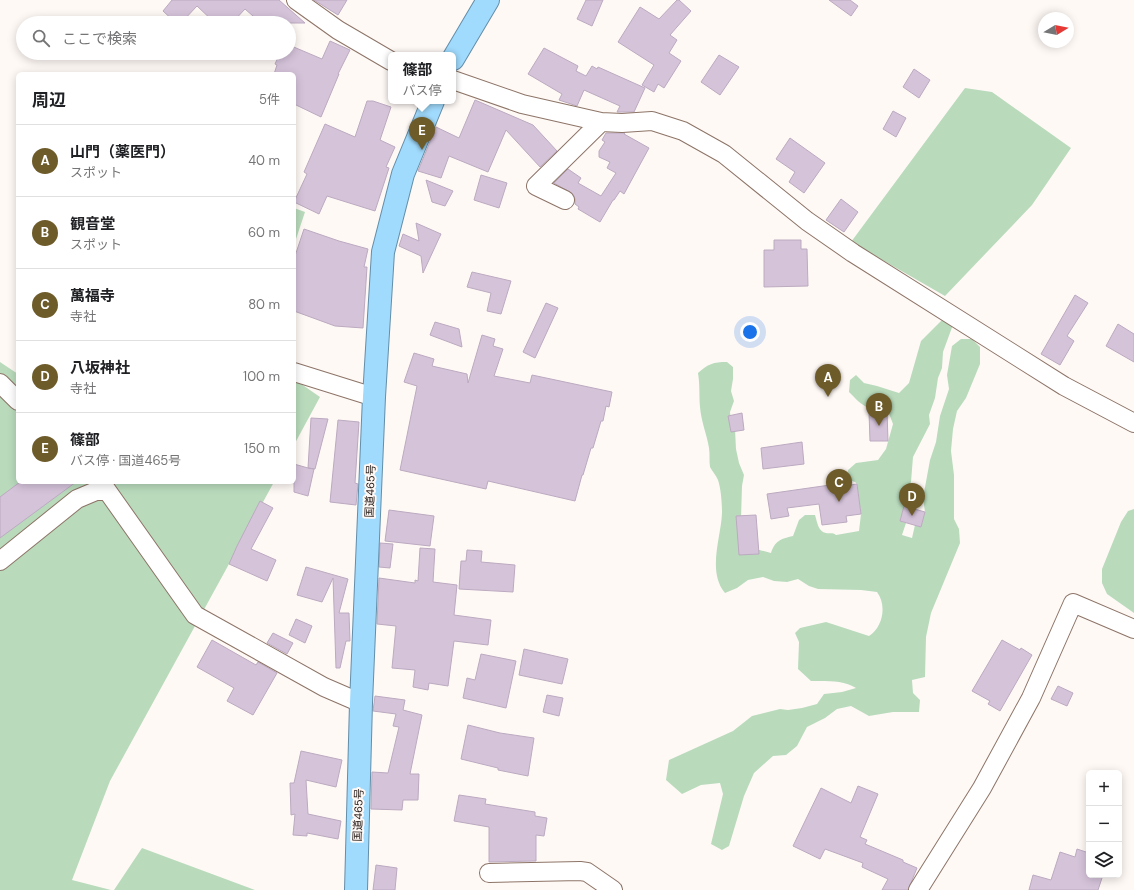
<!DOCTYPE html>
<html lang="ja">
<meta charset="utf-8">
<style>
:root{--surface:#fff;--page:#f2f2f2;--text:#202124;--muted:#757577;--line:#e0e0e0;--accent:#6d5b29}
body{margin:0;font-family:"DM Sans","Noto Sans JP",sans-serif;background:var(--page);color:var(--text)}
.controls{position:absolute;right:12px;bottom:12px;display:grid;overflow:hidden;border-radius:6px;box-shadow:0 2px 10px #0003}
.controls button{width:36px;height:36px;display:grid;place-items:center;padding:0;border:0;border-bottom:1px solid var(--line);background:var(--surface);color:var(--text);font:20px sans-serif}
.compass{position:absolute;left:1038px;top:12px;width:36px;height:36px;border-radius:50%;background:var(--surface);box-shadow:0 2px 10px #0003;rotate:80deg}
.you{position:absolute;left:750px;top:332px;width:14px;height:14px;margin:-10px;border:3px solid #fff;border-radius:50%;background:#1a73e8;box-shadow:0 0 0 6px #1a73e833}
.badge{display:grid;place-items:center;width:26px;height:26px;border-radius:50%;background:var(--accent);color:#fff;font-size:13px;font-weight:700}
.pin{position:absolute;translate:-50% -33px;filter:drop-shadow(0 1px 2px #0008)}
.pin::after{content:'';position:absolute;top:21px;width:14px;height:12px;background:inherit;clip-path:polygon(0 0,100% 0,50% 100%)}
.popup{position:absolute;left:388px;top:52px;width:68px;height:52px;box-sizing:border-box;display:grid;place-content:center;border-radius:6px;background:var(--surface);filter:drop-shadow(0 1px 3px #0005);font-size:13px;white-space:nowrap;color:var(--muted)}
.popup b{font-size:15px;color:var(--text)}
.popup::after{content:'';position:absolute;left:50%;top:100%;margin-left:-8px;border:8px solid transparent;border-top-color:var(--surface)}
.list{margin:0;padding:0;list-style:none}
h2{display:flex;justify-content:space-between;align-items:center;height:52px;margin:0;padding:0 16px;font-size:17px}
h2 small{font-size:13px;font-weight:400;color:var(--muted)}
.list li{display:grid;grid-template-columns:26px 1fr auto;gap:12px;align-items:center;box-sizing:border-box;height:72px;padding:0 16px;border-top:1px solid var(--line)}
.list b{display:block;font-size:15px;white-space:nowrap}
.list p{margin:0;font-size:13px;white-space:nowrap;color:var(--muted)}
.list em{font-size:13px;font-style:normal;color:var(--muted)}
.icon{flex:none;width:22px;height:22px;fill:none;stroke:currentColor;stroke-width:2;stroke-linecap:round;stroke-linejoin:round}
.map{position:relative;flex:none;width:1134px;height:890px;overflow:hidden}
.search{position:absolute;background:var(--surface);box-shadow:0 2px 10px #0003;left:16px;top:16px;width:280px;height:44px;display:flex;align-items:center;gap:10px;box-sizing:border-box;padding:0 14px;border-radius:22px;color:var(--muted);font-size:15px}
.panel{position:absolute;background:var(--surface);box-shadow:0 2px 10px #0003;left:16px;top:72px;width:280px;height:412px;border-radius:6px}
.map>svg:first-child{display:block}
</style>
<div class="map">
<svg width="1134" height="890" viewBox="0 0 1134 890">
<rect width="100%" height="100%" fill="#fff9f6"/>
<path fill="#b9dbbc" d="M965 88 992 92 1071 148 1032 205 945 296 851 242Z
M294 208 305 212 294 245Z
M944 318 954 322 943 352 942 368 938 378 935 398 929 415 930 424 913 457 911 482 908 491 903 498 904 506 900 521 906 523 902 535 912 538 915 525 921 527 925 512 923 498 930 460 936 442 940 416 949 389 947 375 952 346 961 339H972L980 347V364L966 398 957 411 953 429 951 451 954 475V519L959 529 960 543 931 613 926 637 925 677 912 680 913 693 920 700 919 712H893L869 716 851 706 837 709 825 718 807 727 797 746 786 755 773 756 754 773 744 796 729 846 722 850 711 844 723 794 720 783 701 785 682 794 666 780 669 760 733 731 752 716 780 709 788 710 802 708 817 704 824 694 842 692 856 688C844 680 825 681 811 681L798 669 799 642 795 633 800 628 826 622 869 636C883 627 887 605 877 592L861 590 818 589 809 586 798 579 787 582 774 581 763 577 748 580 737 588 725 593C707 571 721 538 722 513 722 503 721 489 718 480 716 475 712 471 710 467 709 461 710 454 709 448 707 435 701 421 700 407 699 395 700 385 698 373 708 364 713 362 727 362L733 367V379L731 391 734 401 730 412 731 421 735 429 736 449 739 463 744 475 742 486 741 519 756 549 771 553C775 541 780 539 793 536L799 520 805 515H815C817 521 818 532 826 533 830 534 832 532 836 535L859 531 861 514 857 484 855 482 849 480 848 470 856 463 878 460 886 449 893 424 888 411C881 408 875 410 869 408 861 405 855 398 849 392L850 380 856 375 864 383 877 386 899 393 909 383 921 341Z
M0 362 18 374V482H274L110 781 72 880 111 890H0Z
M294 379 320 397 294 445Z
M1134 509V613L1107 594 1102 583V569L1121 522 1128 511Z
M142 848 255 890H114Z"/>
<path fill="#d5c3da" stroke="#bcaac0" d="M172 0H279L305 23H261L245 9 232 23H215L197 6 181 23H176L163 11Z
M314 0H347L338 15Z
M586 0H603L592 26 577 19Z
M677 0H679L691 11 670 35 677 40 669 53 681 61 664 88 658 84 654 92 642 85 654 65 618 42 640 7 659 19Z
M829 0H850L858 6 851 16Z
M330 41 350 50 338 74H339L321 117 294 104V74H274L277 65 275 64 280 53H289V45L322 59Z
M544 48 578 66 576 71 586 76 592 66 597 69 598 67 645 88 634 112H617L620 106 584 90 577 106 559 100 562 94 528 74Z
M719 55 739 67 720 95 701 82Z
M914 69 930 80 919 98 903 87Z
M475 100 533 125 557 151 540 167 506 130 488 172 449 156 441 178 418 171 436 127 459 138Z
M367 101H373L391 107 380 140 395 147 386 167 389 168 375 211 327 196 319 214 294 202 307 174 304 172 325 124 355 137Z
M893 111 906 118 896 137 883 129Z
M606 133H625L624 134 649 148 624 194 620 191 614 200H613L600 222 578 209 579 207 575 204V199L573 194 554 183 568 169 581 178 578 183 601 196 616 173 607 168 610 162 599 157V151L605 142 602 140Z
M790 138 825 163 804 193 789 182 795 172 776 159Z
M481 175 507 183 499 208 474 200Z
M426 180 453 191 445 206 432 202Z
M841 199 858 212 844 232 826 220Z
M416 223 441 234 423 273 421 256 399 246 403 234 419 241Z
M304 229 339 241 368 249 364 267H367L363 328 335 326 294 311V259Z
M774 240H801V249H807L808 286 764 287V250H774Z
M472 272 511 281 501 314 487 311 491 293 467 287Z
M1075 295 1088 303 1067 336 1074 341 1060 365 1041 354Z
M546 303 558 308 535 358 523 352Z
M435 322 459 329 462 347 430 335Z
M1118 324 1134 334V362L1106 346Z
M482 335 495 339 493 346 503 349 494 376 530 383 532 375 612 392 609 407 606 406 603 421H601L593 448H591L583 475H582L575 501 488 481 486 489 400 470 417 386 404 382 414 353 434 359 432 366 467 374 468 383Z
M887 411 888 441H870L869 412Z
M742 413 744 430 731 432 728 416Z
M311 418 328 419 315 469 308 468 314 469 308 496 294 492V464L308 468Z
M338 420 359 422 355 483 358 484 356 505 330 502Z
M802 442 804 464 763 469 761 448Z
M20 482H76L0 538V497Z
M844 483V486L857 484 861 514 846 516 847 522 822 525 819 504 787 508 789 516 771 519 767 494Z
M260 501 273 508 251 549 276 560 267 581 229 564 237 546Z
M904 506 925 512 921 527 900 521Z
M389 510 434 516 430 546 385 541Z
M756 515 759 554 739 555 736 516Z
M380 543 393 544 390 568 379 567Z
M420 548 435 549 433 582 457 585 454 615 491 620 488 645 454 641 448 686 429 683 428 690 413 687 415 670 392 668 396 626 377 624 379 578 415 583V580L418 581Z
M467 550 482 551 481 562 515 565 513 592 459 589 461 561H466Z
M306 567 348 579 339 613H349L350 641H346L340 668H336L333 578 322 602 297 595Z
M296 619 312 626 305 643 289 635Z
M273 633 293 643 287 654 267 643Z
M212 640 256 665 258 662 277 673 253 715 227 701 234 688 197 667Z
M1002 640 1020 650 1021 648 1032 655 1000 711 988 704 990 701 972 691Z
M524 649 568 659 562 684 519 675Z
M481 654 516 661 506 708 463 698 467 678 475 680Z
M1058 686 1073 693 1067 706 1051 699Z
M547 695 563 698 559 716 543 712Z
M375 696 405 700 403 710 422 715 410 774H419L418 800H403L402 810 371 809 372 772 388 773 399 727 393 726 396 714 373 711Z
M468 725 500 733 534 738 528 776 498 770V768L461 759Z
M301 751 342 760 336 787 306 780 308 814 341 821 338 839 307 833V836L293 835 295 814 291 815 290 783H294Z
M858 786 878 794 860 837 867 840 865 844 903 860V862L917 868 908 890H882L888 879 862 867 863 863 825 849 820 859 793 846 821 788 851 803Z
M459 795 486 799 485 804 535 812V816L547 818 544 836 536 835V861L489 862V827L454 821Z
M1077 849 1089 853V875H1103L1098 890H1029L1033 875 1051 880 1060 852 1075 857Z
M376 865 397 868 395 890H373Z"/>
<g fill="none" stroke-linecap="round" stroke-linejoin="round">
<g stroke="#8d7467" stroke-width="20">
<path id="minor" d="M296 0 338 30 391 61
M453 80 522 104 601 122 622 123 652 121 683 131 724 154 807 221 853 253 1064 386 1134 423
M565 200 536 186 601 122
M294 372 374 397
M0 383 18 401
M101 482 195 615 324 687 361 703
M0 561 77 499 96 491H107
M489 873 580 871 587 872 613 890
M918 890 982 788 1031 698 1073 603 1134 629"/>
</g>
<g stroke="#638ea9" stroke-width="24">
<path id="trunk" d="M453 59 488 0
M356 890 361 703 374 397 383 252 403 174 433 101"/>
</g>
<use href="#minor" stroke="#fff" stroke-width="18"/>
<use href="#trunk" stroke="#a0dafc" stroke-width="22"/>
</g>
<g text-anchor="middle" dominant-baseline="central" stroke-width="4" stroke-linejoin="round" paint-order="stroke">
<g font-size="11" fill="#1d140f" stroke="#fff9f6">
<text transform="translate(370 491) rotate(-88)">国道465号</text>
<text transform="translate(358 815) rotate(-88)">国道465号</text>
</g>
</g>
</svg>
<div class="controls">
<button>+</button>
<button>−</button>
<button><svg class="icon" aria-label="layers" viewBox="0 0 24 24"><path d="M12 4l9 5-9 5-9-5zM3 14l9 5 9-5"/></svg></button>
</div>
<svg class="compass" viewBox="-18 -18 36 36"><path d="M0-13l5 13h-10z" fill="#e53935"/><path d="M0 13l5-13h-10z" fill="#757577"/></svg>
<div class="you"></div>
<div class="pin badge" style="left:828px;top:397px">A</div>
<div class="pin badge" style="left:879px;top:426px">B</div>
<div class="pin badge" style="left:839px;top:502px">C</div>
<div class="pin badge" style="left:912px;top:516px">D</div>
<div class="pin badge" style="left:422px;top:150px">E</div>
<div class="popup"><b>篠部</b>バス停</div>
<div class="search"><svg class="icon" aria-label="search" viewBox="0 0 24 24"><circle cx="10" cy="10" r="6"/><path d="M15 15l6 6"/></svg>ここで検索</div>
<section class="panel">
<h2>周辺<small>5件</small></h2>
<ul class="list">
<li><span class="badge">A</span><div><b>山門（薬医門）</b><p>スポット</p></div><em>40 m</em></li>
<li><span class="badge">B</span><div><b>観音堂</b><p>スポット</p></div><em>60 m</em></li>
<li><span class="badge">C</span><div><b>萬福寺</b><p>寺社</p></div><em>80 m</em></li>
<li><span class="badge">D</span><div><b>八坂神社</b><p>寺社</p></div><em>100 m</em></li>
<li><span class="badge">E</span><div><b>篠部</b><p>バス停 · 国道465号</p></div><em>150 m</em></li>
</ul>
</section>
</div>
